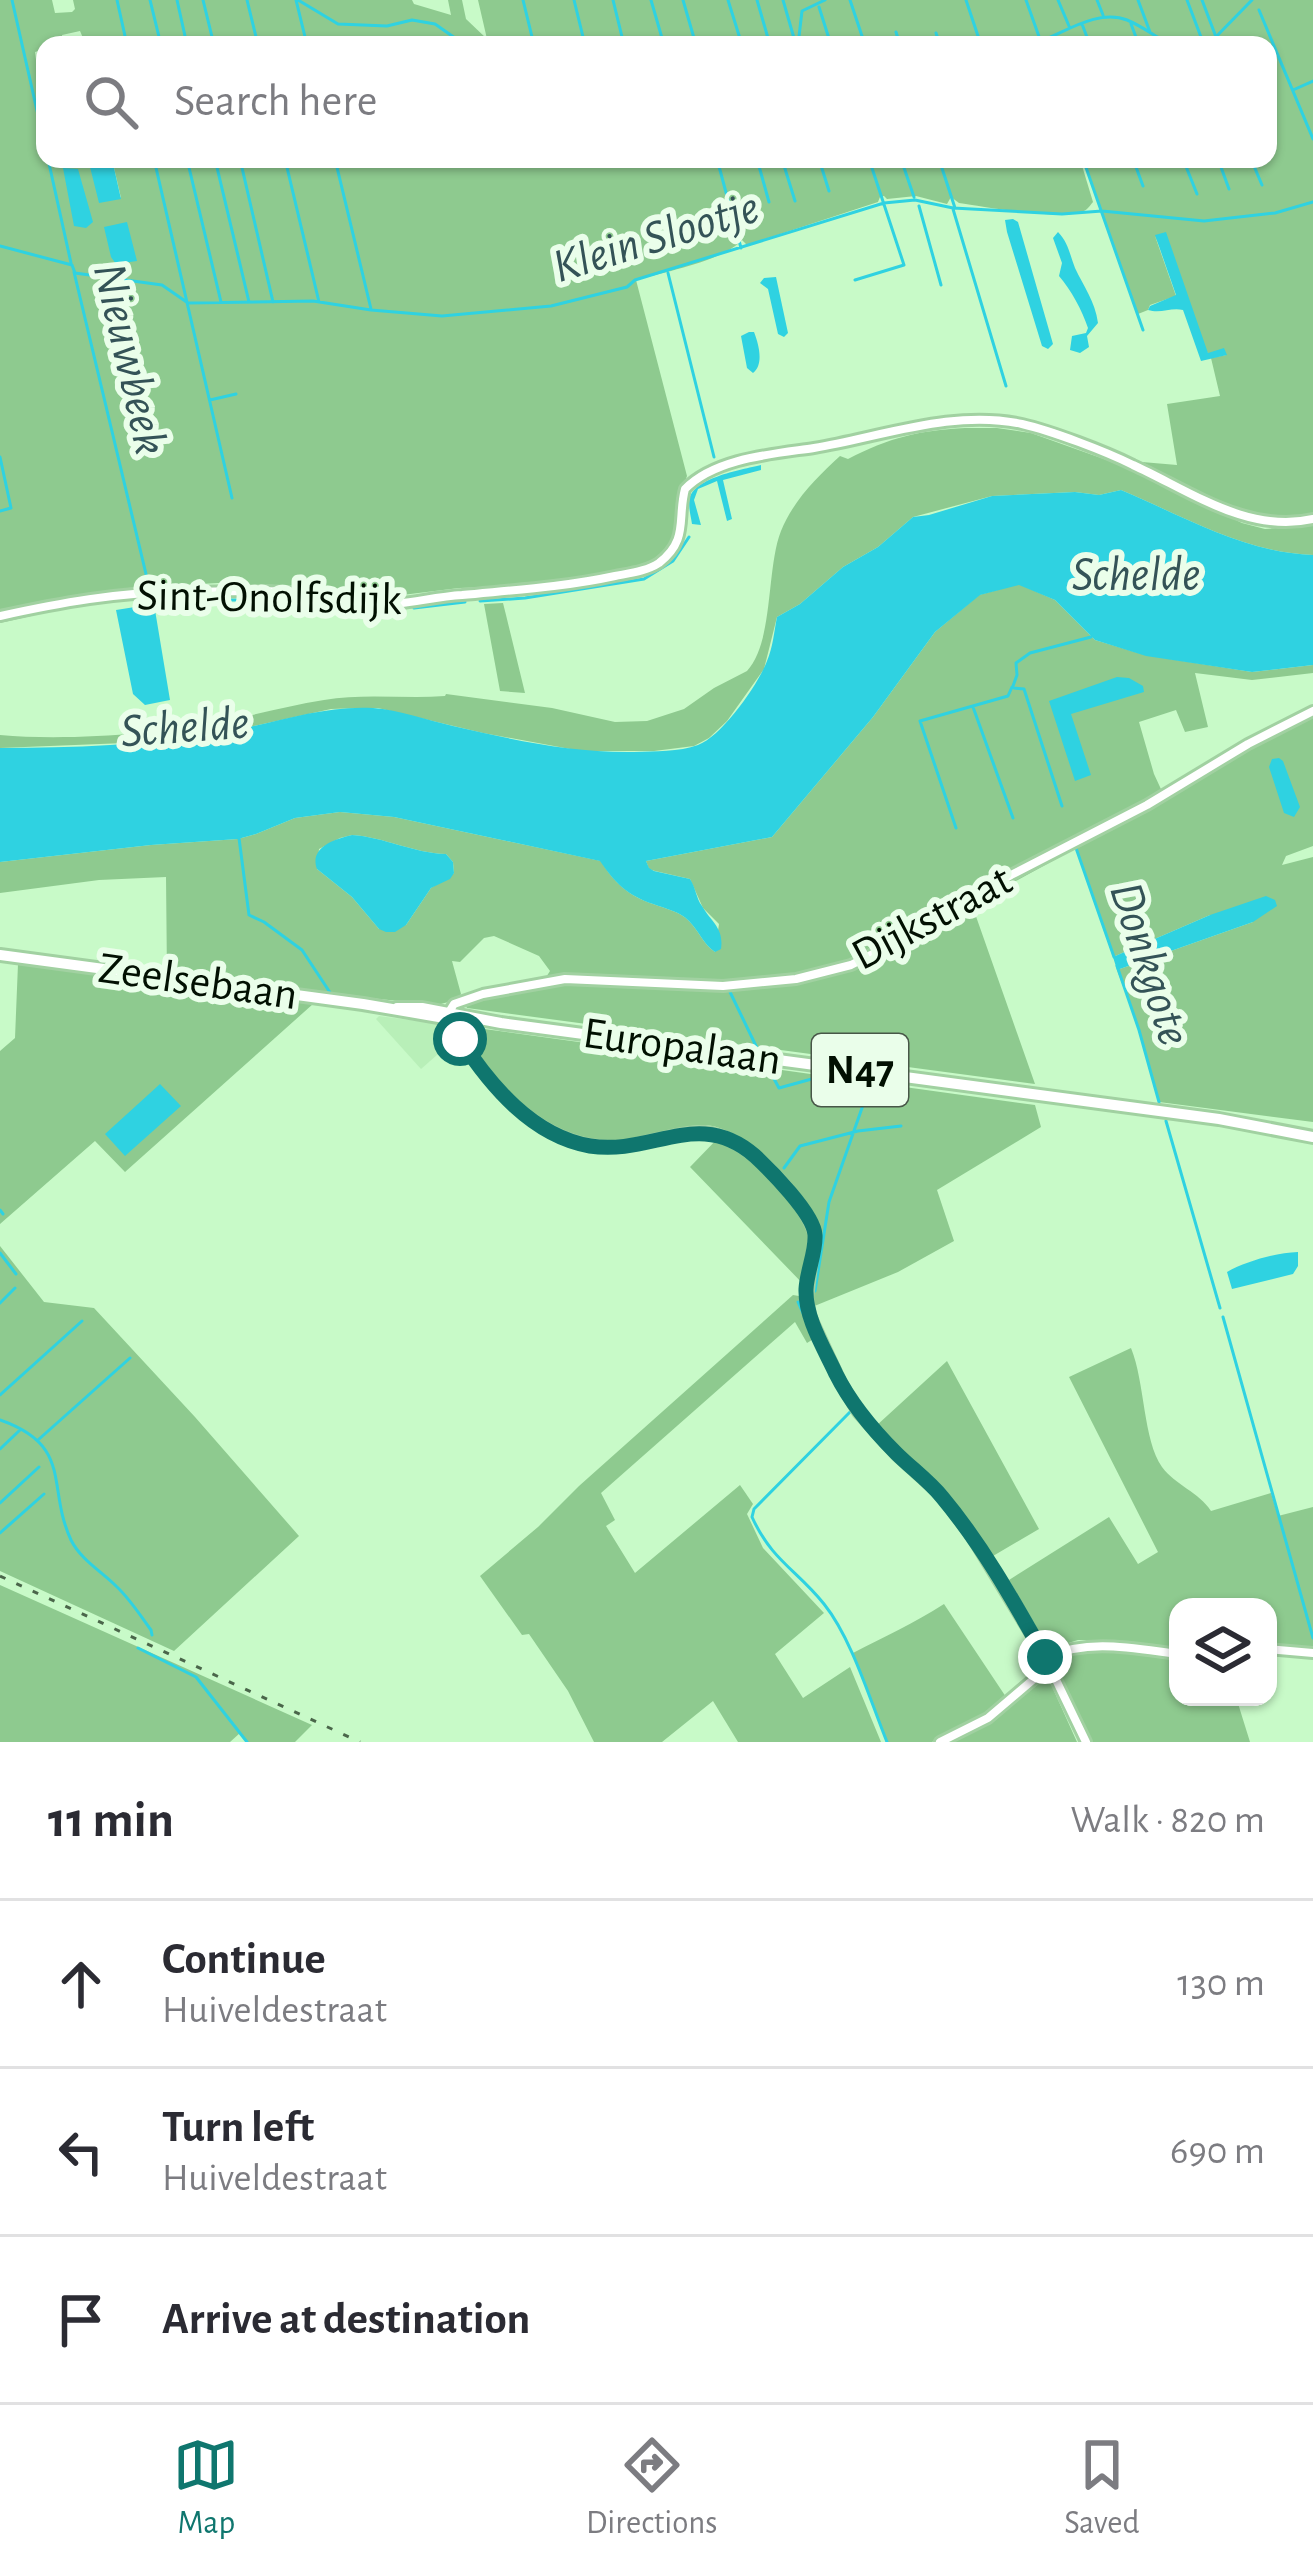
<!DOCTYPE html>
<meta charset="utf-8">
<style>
:root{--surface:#fff;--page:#f2f2f3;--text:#2b2b33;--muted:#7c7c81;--line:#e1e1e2;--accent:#0f766e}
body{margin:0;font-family:"Alegreya Sans",sans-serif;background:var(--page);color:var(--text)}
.controls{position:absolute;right:36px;bottom:36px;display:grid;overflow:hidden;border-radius:24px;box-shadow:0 3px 9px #0004}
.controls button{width:108px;height:108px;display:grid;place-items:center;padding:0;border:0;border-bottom:3px solid var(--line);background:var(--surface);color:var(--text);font:60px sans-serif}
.stop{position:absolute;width:36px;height:36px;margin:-27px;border:9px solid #0f766e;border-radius:50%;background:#fff}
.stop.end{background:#0f766e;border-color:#fff;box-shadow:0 3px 12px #0008}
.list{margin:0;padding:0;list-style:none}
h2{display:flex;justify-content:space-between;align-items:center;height:156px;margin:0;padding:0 48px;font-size:51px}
h2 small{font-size:39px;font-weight:400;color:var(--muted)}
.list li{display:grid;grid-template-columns:78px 1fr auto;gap:36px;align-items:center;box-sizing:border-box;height:168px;padding:0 48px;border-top:3px solid var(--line)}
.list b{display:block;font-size:45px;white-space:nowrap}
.list p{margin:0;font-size:39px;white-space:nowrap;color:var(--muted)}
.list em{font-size:39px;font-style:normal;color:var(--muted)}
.icon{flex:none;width:66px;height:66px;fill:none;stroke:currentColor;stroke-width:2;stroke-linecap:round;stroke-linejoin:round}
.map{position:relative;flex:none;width:1313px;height:1742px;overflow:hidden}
.search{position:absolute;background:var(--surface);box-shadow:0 3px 9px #0004;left:36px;right:36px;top:36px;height:132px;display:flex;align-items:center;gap:30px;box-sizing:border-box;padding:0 42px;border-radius:24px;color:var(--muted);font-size:45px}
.sheet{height:660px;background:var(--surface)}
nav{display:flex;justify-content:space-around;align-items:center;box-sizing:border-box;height:168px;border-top:3px solid var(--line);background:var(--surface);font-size:33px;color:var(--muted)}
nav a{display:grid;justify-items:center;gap:6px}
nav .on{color:var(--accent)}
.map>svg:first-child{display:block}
</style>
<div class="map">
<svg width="1313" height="1742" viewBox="0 0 1313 1742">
<rect width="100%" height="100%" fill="#c8fac8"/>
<path fill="#b8efb8" d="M379 1016 440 1024 454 1040 421 1069 376 1019Z"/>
<path fill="#8eca8f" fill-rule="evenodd" d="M0 0H52L55 13 72 12 75 9 73 0H412L414 4 451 15 448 0H462L466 19 487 39 478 0H1313V514C1297 516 1281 518 1265 516 1222 510 1180 482 1142 462L1177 465 1167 404 1220 396 1211 358 1226 355 1208 354 1155 236 1176 296 1150 305 1148 310 1138 314 1083 159H1268V45H86L80 31 62 35 63 45H45V49L35 52 40 91 45 92V159H104L89 163 121 198 112 159H1080L1093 202C1088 208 1087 211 1078 213 1055 219 985 207 959 203L951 197 947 204 916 196 887 199 884 196 880 197 878 202 747 245 742 240C723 261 664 272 636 280L687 476 683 487 679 531 662 556 649 564 590 578 524 586 459 588 370 599 303 586 218 583 129 588 22 605 23 611 31 616 0 623Z
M965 428H997L1031 433 1129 468 1242 523 1265 529 1313 525V555C1245 553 1183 516 1121 490L1099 495 1075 492 992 496 913 517 878 547 843 567 800 604 777 617 764 669 727 721 709 738 694 746 654 751H581L483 733 378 708H358L331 709 227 732 150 742 0 748V735C66 741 159 734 223 721 257 715 290 705 324 700 363 693 405 699 445 696L446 694 552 708 615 722 647 721 684 709 714 688 747 671C774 642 766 569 781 531 793 501 817 477 840 456L848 459C891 437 917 431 965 428Z
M1019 584 1055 600 1095 640 1145 655 1252 672 1313 665V673L1252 680 1195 673 1208 727 1185 732 1176 710 1139 722 1154 774 1166 800 1251 748 1313 717V846L1286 856 1282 865 1313 857V1122L1159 1102 1139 1030 1117 970 1253 922 1210 915 1113 957 1076 848 972 905 1035 1084 467 1008 465 1005 472 998 543 982 550 971 539 956 494 936 484 938 460 962 452 961 461 994 456 1000 437 1005 167 977 166 877 99 880 0 893V862L151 845 238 839 256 834 295 818 340 812 394 817 601 861C614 883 629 896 653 904 666 909 679 911 689 921 699 931 703 944 715 952L719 924 703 908 690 879 655 871 649 869 646 861 772 837 873 717 935 632 979 595ZM352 835C384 837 413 853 446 854L453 862 454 873 431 888 406 925 379 929 352 897 317 869 319 849 340 838Z
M503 603 506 615 525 693 500 691 484 604Z
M18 964 313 1004 125 1172 95 1141 0 1224V1051L15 1038Z
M470 1027 1035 1105 1041 1127 937 1190 954 1241 898 1272 812 1307C811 1284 823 1243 818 1224 816 1216 808 1208 802 1202 780 1175 739 1123 701 1125 674 1126 647 1140 619 1142 548 1147 494 1087 459 1031Z
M721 1135C764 1156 790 1196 815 1235L806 1287 690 1167Z
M0 1246 44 1302 94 1308 195 1417 299 1536 174 1651 0 1571Z
M793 1295 799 1296 815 1338 807 1343 795 1322 601 1493 615 1520 606 1526 635 1573 740 1485 753 1504 747 1514 763 1548 824 1613 775 1654 803 1698 850 1667 881 1742H738L713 1701 662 1742H594L568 1691 529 1634 522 1635 480 1576 538 1527 579 1486Z
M1131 1348C1145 1382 1143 1440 1162 1467 1175 1485 1199 1492 1211 1511L1271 1493 1278 1516 1313 1507V1647L1268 1644V1607H1178V1648L1109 1640H1078L1049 1649 1009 1580 1109 1517 1138 1564 1158 1552 1069 1377Z
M947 1361 1039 1529 993 1556 946 1492 876 1426Z
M0 1585 312 1725 295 1742H247L240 1733 230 1742H0Z
M944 1604 1006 1697 991 1710 932 1742H887L853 1653C884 1637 914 1623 944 1604Z
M1088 1651 1124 1652 1178 1660V1697H1236L1250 1742H1091L1053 1660 1070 1652Z
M1045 1679 1050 1682 1077 1742H953L983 1727Z"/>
<path fill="#2fd2e1" d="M104 159H112L121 199 99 203 89 163Z
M63 168 78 169 93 222 86 228 74 226Z
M1013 219 1018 222 1053 344 1048 349 1042 346 1007 232 1005 220Z
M127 222 137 261 116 264 111 257 104 227Z
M1058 232C1068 242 1070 255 1075 268 1084 287 1095 301 1098 323L1087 336 1089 347 1080 353 1070 350 1072 336 1086 333 1088 328C1082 310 1071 290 1059 276L1062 263 1053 238Z
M1166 232 1208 353 1224 348 1227 355 1201 361 1183 310C1171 307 1161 314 1148 310L1150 306 1176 295 1155 235Z
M776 277 788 333 784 337 778 334 768 289 760 283 764 278Z
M749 332H754C759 345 764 364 753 373L747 368 741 336Z
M761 465V470L723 480 732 519 727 521 717 481 698 489 694 500 701 525 692 524C691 517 689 510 689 502 690 478 741 470 761 465Z
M1121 490C1183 516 1245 553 1313 555V665L1252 672 1146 656 1095 640 1055 600 1019 585 980 595 935 632 873 717 772 837 646 861 649 868 654 871 690 879C696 888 696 898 702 906 712 923 724 928 721 949L715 952C703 944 699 931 689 921 679 911 666 909 653 904 628 896 614 882 600 861L394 817 340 812 295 818 256 834 238 839 151 845 0 862V748C73 748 148 745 219 733 270 725 320 705 373 708 399 710 427 720 453 726 513 740 573 753 634 752 655 751 679 752 698 745 722 736 758 685 767 661 773 647 774 632 777 617L800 604 843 567 878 547 913 517 929 515 992 496 1075 492 1099 495Z
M154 604 170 700 145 705 133 694 116 610Z
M1117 677 1129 678 1143 686 1144 692 1071 714 1091 775 1075 781 1049 701Z
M1279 758 1283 761 1300 807 1294 817 1284 813 1269 767 1272 759Z
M352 835C384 837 413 853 446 854L453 862 454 873 450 879 431 888 406 925 395 932H386L379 929 352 897 317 869C309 848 334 839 352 835Z
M1266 896 1275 900 1277 906 1253 922 1117 970 1113 957 1210 915Z
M160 1084 181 1106 125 1156 105 1134Z
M1298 1252V1266L1293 1274 1232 1289 1227 1272C1247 1261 1275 1253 1298 1252Z"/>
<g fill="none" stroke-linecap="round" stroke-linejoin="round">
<path stroke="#2fd2e1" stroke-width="3" d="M12 0 45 146
M117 0 127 45
M150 0 161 45
M177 0 187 45
M203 0 214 45
M247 0 258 45
M296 0 307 45
M298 0 338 24 387 26 412 20 435 24 465 45
M523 0 534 45
M574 0 585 45
M613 0 624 45
M651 0 664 45
M683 0 696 45
M728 0 742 45
M757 0 770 45
M783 0 796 45
M850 0 865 45
M966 0 981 45
M1026 0 1042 45
M1058 0 1069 26
M1097 0 1103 15
M1138 0 1150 32
M1187 0 1204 45
M1202 0 1216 37
M819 7 831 45
M1259 10 1313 139
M1082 24 1090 45
M1131 24 1139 45
M896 32 900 45
M936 33 940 45
M1041 41C1067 31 1099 9 1127 20 1142 26 1156 37 1171 45
M798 45 802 11 825 0
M1208 45 1252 0
M1293 90 1313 81
M48 159 71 263
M154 159 232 498
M187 159 221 302
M215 159 249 302
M240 159 273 302
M285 159 319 302
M335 159 371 309
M717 159 741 248
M757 159 769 202
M782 159 795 201
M819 159 829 191
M901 159 914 197
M939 159 955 208
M1083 159 1143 330
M1133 159 1143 186
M1183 159 1197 194
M1218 159 1229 189
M1251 159 1262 185
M919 206 941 285
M953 209 1006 386
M0 246 72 265 75 273 162 285 188 303 313 301 371 310 442 316 551 306 627 287 635 280 884 203 915 200 953 208 1062 214 1102 211 1204 221 1275 213 1313 202
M74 272 146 574
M668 273 714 457
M855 280 904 265 869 159
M210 400 236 394
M0 457 11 508 0 511
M224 600H246
M253 600H257
M267 600 311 603 341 609
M177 601 215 600
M480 601 525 598 644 579 673 561 689 537
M145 605 168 601
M414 608 465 602
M350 611 372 613 400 610
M1013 686 1017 675 1016 663 1030 653 1091 637
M1014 688 1024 689 1062 806
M973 707 1013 818
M956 828 920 721 1008 696 1012 687
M239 838 249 915 264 922 302 950 331 994
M1076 848 1114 957
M1117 966 1139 1030 1159 1102
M730 992 757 1048
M767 1066 779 1088 819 1077 868 1084 869 1088 829 1202 815 1291
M1166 1121 1220 1308
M784 1168 800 1146 858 1131 901 1126
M0 1210 3 1214
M0 1253 16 1274
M798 1302 832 1378 852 1410 754 1509 752 1517C772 1561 797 1570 824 1604 852 1639 870 1700 887 1742
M0 1303 15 1288
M1223 1317 1313 1638
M0 1395 82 1321
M0 1420C74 1446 46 1486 71 1540 81 1560 101 1571 116 1586 130 1599 140 1615 151 1630L152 1635
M38 1440 130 1358
M0 1449 20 1430
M0 1503 39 1467
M0 1533 44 1494
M138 1648 196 1677 247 1742"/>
<g stroke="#a1d1a1" stroke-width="14">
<path id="street" d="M0 616C59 603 119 592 180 592 219 592 260 589 299 593 323 596 346 605 371 605 402 606 431 597 462 595 513 590 564 587 615 576 630 573 647 571 659 563 689 540 677 519 685 489 715 458 773 454 814 448 881 437 953 409 1022 424 1052 431 1105 451 1133 465 1190 491 1248 534 1313 519
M449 1012 454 1004 483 994 565 979 723 986 796 979 851 965 906 937 1011 875 1147 805 1248 744 1313 711
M449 1019C453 1031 461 1040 468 1050 500 1100 551 1148 614 1147 644 1146 674 1131 705 1132 745 1135 804 1198 815 1235L807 1298 810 1316 840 1381 858 1412 897 1455 939 1493 971 1535 1045 1657 1086 1742
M1268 1649 1313 1653
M1045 1657C1091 1639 1130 1648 1178 1654
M940 1742 988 1718 1049 1666"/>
</g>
<g stroke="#a1d1a1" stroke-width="16">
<path id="primary" d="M0 955 363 1004 462 1021
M397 1008H422L501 1023 1219 1119 1313 1137"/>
</g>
<use href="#street" stroke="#fff" stroke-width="8"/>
<use href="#primary" stroke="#fff" stroke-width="10"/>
<path stroke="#4a664a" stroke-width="3" stroke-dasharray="6 12" stroke-linecap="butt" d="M0 1576 360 1742"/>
</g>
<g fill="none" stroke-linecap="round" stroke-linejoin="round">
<path stroke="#0f766e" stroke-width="15" d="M460 1039C490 1085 532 1136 590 1146 652 1156 699 1107 755 1156 770 1170 814 1214 815 1235 816 1252 807 1271 806 1289 805 1318 824 1348 836 1374 851 1404 872 1429 896 1453 911 1468 929 1481 942 1497 983 1546 1014 1602 1045 1657"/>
</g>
<g text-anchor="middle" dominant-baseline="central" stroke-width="12" stroke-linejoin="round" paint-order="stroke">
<rect fill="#eafeea" stroke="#485748" stroke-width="3" x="812" y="1034" width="96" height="72" rx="9"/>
<g font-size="42" font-weight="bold" fill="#021002">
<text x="860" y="1070">N47</text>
</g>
<g font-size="45" fill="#021002" stroke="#eafeea">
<text transform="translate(269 598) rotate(1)">Sint-Onolfsdijk</text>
<text transform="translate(932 918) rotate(-28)">Dijkstraat</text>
<text transform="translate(198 982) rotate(8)">Zeelsebaan</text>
<text transform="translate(682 1047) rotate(8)">Europalaan</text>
</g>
<g font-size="48" font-style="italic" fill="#345357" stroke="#eafeea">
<text transform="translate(656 238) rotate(-17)">Klein Slootje</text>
<text transform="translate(129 359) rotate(77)">Nieuwbeek</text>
<text x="1136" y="576">Schelde</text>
<text transform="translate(185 728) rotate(-4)">Schelde</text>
<text transform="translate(1149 964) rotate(72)">Donkgote</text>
</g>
</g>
</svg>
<div class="controls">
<button><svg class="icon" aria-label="layers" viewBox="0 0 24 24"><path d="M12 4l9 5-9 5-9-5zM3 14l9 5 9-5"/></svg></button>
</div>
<div class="stop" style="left:460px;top:1039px"></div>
<div class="stop end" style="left:1045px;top:1657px"></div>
<div class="search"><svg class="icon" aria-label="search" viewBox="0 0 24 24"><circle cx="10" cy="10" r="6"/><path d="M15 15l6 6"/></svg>Search here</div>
</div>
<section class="sheet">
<h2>11 min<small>Walk · 820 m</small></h2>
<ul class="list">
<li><svg class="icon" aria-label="ahead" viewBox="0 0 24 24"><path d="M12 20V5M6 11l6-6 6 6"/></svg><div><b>Continue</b><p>Huiveldestraat</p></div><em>130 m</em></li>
<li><svg class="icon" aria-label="left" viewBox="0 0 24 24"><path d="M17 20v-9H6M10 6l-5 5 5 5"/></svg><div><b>Turn left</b><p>Huiveldestraat</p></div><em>690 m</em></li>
<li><svg class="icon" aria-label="arrive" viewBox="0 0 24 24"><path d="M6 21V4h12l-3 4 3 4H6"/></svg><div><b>Arrive at destination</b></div></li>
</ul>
</section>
<nav>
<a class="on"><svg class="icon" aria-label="map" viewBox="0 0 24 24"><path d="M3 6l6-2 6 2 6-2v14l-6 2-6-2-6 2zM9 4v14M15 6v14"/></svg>Map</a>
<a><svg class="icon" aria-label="directions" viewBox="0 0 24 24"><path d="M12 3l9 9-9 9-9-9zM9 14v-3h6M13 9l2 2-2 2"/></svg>Directions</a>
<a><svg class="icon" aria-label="saved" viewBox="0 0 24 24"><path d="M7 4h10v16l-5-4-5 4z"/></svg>Saved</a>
</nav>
